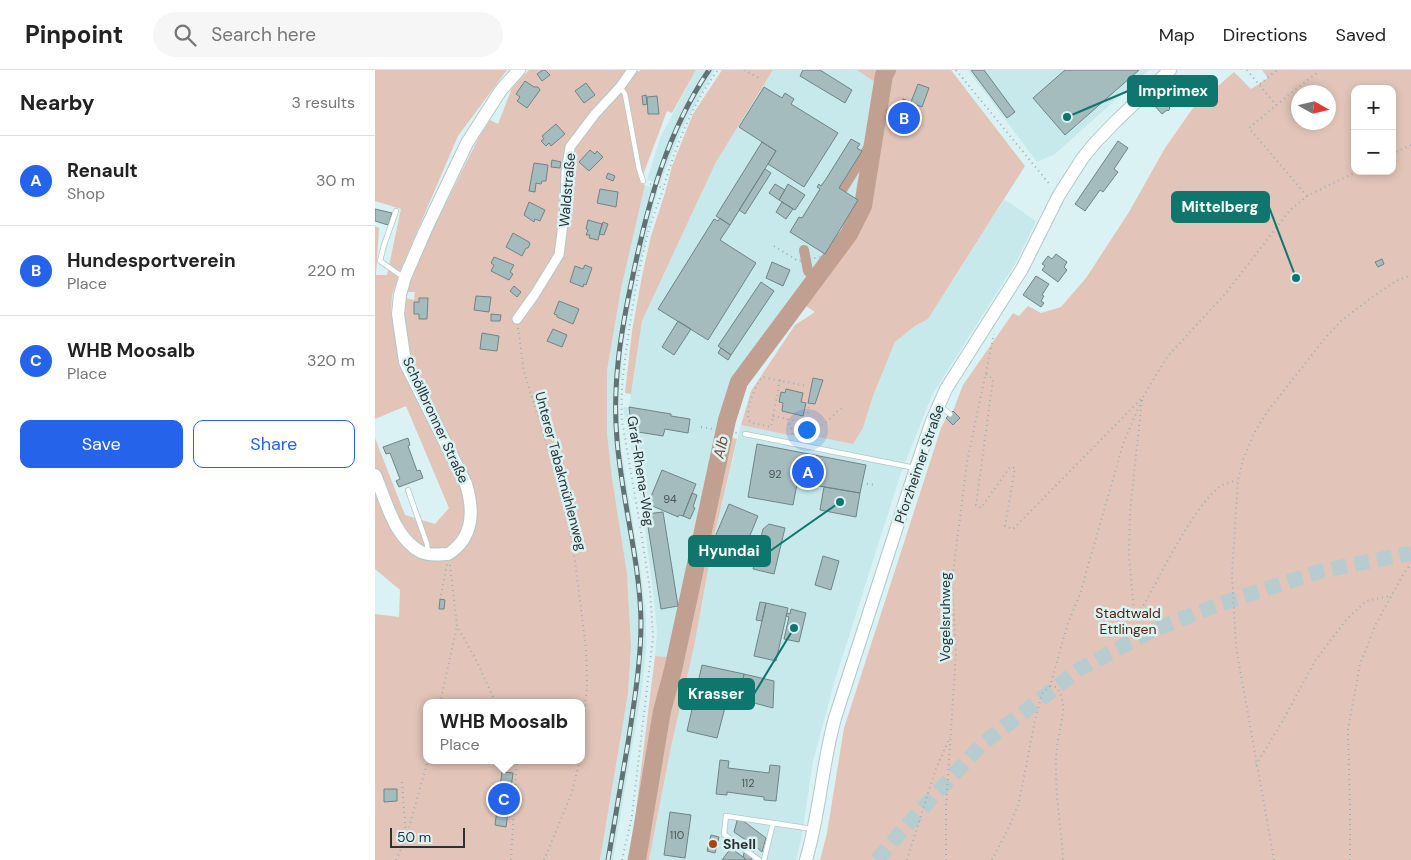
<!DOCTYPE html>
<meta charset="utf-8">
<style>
:root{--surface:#fff;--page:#f6f6f6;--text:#222;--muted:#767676;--line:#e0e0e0;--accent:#2563eb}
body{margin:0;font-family:"DM Sans",sans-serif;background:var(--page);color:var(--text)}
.controls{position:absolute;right:15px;top:15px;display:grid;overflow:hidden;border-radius:10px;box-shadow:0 2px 8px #0003}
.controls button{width:45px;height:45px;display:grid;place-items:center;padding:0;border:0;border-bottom:1px solid var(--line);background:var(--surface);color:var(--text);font:25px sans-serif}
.compass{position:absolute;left:916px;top:15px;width:45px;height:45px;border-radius:50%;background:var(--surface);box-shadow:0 2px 8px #0003;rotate:98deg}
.scale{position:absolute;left:15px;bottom:12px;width:75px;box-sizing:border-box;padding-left:5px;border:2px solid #2a3334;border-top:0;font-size:14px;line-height:18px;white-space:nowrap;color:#2a3334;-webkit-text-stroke:4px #daf2f4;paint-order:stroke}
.you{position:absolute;left:431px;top:359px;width:18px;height:18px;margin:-12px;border:4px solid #fff;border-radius:50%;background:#1a73e8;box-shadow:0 0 0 8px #1a73e833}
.badge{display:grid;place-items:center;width:32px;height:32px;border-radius:50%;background:var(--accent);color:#fff;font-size:16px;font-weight:700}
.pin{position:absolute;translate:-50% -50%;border:2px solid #fff;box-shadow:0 1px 5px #0006}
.popup{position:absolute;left:48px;top:629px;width:162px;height:65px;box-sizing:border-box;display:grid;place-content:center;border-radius:10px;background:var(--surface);filter:drop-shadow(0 1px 4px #0005);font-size:16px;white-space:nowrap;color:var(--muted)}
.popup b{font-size:19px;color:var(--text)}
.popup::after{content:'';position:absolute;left:50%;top:100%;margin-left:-10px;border:10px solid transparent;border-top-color:var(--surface)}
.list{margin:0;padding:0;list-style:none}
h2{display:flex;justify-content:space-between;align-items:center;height:65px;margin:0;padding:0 20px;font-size:21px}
h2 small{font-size:16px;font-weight:400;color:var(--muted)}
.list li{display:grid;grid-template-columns:32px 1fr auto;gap:15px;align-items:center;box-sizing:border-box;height:90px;padding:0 20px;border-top:1px solid var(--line)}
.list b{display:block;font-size:19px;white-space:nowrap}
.list p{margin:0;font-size:16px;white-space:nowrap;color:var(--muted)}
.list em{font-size:16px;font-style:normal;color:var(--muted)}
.actions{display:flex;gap:10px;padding:15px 20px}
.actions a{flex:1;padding:11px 0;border:1px solid var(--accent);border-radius:10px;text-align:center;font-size:18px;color:var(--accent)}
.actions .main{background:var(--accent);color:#fff}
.icon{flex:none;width:28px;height:28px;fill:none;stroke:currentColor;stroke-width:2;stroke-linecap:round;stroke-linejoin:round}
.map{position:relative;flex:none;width:1036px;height:790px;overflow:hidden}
header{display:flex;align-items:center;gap:30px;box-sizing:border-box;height:70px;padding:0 25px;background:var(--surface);border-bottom:1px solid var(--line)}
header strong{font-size:24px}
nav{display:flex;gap:28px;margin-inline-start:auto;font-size:18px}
.search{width:350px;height:45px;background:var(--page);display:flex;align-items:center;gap:12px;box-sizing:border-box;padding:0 18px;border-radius:28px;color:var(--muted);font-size:19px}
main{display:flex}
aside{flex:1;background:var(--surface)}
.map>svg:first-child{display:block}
</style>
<header>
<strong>Pinpoint</strong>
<div class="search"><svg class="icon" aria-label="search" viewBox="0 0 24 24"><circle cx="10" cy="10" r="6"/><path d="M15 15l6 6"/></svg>Search here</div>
<nav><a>Map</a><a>Directions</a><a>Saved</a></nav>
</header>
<main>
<aside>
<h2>Nearby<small>3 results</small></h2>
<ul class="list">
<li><span class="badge">A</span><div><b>Renault</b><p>Shop</p></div><em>30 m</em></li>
<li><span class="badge">B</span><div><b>Hundesportverein</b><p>Place</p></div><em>220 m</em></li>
<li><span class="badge">C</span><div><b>WHB Moosalb</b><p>Place</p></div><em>320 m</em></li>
</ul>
<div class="actions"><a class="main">Save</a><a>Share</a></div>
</aside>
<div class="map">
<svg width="1036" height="790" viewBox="0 0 1036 790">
<rect width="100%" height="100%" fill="#daf2f4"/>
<path fill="#c7e9ec" d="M321 0H340L306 60 285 114 272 110 285 68Z
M398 0H482L501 13 492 55V65L497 68 487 132 453 186 358 309 341 365 293 587 280 586 282 562 280 538 267 434 248 337 254 338 267 251 341 92Z
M593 0H774L680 84 662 92Z
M270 115 283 119 259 217 248 278 243 336 246 378 267 510 271 547V581L266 625 238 790H225L253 624 256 576 252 503 237 408 232 362V301L246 219Z
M629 130 635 133 661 151 640 194 557 325 526 403 460 610 438 691 427 765 421 790H274L296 677 319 577 339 467 366 355 433 369 434 365 488 358 498 326 520 272 540 256 553 249Z"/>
<path fill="#e2c5b8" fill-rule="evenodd" d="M0 0H132L83 66 26 199 17 225 16 243 19 256 29 254 31 228 39 230 40 222H32L36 207 68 134 70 135 104 67 115 50 123 54 137 18 154 0H262L263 2 266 0H321L297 43 292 41 265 113 270 115 246 219 232 301V362L237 408 252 503 256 576 253 624 225 790H0V544L24 547 25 520 0 499V368L30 445 60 454 74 438 31 336 0 349V156L4 158 1 205H12L26 139 0 131ZM52 633H206V690H52Z
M347 0H398L341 92 267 251 256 324 250 323 257 261 267 206 276 166 290 123 297 96 318 44Z
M482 0H576L650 96 553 249 540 256 520 272 498 326 488 358 478 374 434 365 433 369 366 355 376 321 420 255 440 242 431 236 439 217 472 173 494 137 505 63 492 55 501 13Z
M887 0H1036V790H445L452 763 469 658 566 358 571 348 578 355 585 349 578 341 588 315 638 243 644 246 653 236 666 243 686 237 711 208 754 142 790 78 818 38 859 2 876 19 893 8ZM980 19H1017V101H980ZM924 22H954V52H924Z
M341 365 362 369 339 467 319 577 296 677 274 790H252L259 757 280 586 293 587Z"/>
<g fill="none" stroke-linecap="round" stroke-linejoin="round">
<path stroke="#c1a092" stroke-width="10" d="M467 120 495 75 498 73
M429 180 433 201 440 208"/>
<path stroke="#c1a092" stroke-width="18" d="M262 790 287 641 298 600 352 350 364 312 474 164 488 136 509 5 512 0"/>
</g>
<path fill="#a5bcbe" stroke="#6f8486" d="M168 0H170L175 5 167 11 162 4Z
M428 0H445L477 20 470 33 425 6Z
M596 0H609L640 42 632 48Z
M690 0H764L690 65 658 28Z
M809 6 816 14 796 33 788 25Z
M150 11 159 17H163L165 20 152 38 142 31 145 27 141 24Z
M211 13 220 25 209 33 200 21Z
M543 14 554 18 547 37 542 35 531 64 517 58 528 29 536 32Z
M389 17 407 28 410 23 419 29 416 34 463 63 429 117 393 94 401 81 364 57Z
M271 25 272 34 268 35 267 26Z
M788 25 797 35 794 38 795 39 793 41 792 40 787 44 778 34Z
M282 26 284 44H273L272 27Z
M181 54 190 64 176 76 174 73 171 76 166 71 169 69 167 66Z
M476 69 485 74 482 78 487 81 464 118 483 130 450 184 415 162 424 147 427 148 445 119 442 117 444 114 446 116 451 109Z
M743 71 753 78 739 99 743 102 728 122 725 120 710 141 700 134Z
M387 72 401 81 355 155 341 146Z
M215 80 220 84 222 81 228 87 214 101 204 92Z
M177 90 186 92 185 98 176 97Z
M159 93 173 95 171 111H167L166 114 161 113 160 122 154 121Z
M390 99 396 103 370 144 364 140Z
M233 103 240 106 238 111 231 108Z
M400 114 410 120 404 130 394 123Z
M413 114 430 125 420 140 404 130Z
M225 119 243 122 241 137 222 133Z
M154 132 170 140 165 151 160 149 159 152 149 145Z
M407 132 418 139 411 149 401 142Z
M0 139 17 143 13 155 0 151Z
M345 148 355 155 345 170 381 193 333 270 283 239 339 149 343 151Z
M213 150 227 154 223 170 214 168 215 165H211L213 160 211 159Z
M228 152 233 154 229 165 224 164Z
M138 163 154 172 155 174 153 178H151L147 186 131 177Z
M681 184 692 192 689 197 692 200 683 212 667 200 670 196 667 194 673 186 677 189Z
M119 187 139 195 135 202 138 204 134 210 116 201 119 195 116 193Z
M1007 189 1009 194 1003 197 1000 192Z
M397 192 415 200 408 216 391 208Z
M210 195 217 198 211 215 209 214 208 217 195 212 200 196 208 199Z
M661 206 674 214 667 225 669 226 666 231 669 233 666 237 648 225Z
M386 212 399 221 356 285 343 276Z
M139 216 146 222 142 227 135 221Z
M101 226 116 227 114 242 99 240Z
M44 228H53L52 249H44V244H39V232H44Z
M184 231 204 239 198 254 182 247V245L179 244Z
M116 244 126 245 125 251H116Z
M303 251 316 259 299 285 287 277Z
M178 259 192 265 187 277 172 271Z
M107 263 124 266 122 281 105 279Z
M346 278 356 285 353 290 343 283Z
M438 308 448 310 440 334 433 333Z
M411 319 428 323 426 332 431 333 428 346 407 341 408 333 404 332 406 322 410 323Z
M254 337 296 344V346L315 349 313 363 290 359 288 366 257 361Z
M578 341 585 348 578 355 571 348Z
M424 355 435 357 433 369 422 367Z
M33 368 35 375 33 376 42 401 45 400 48 408 24 417 21 411 25 409 15 383 11 384 8 377Z
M382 374 491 395 485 423 433 414 434 411 423 409 418 435 373 427Z
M287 400 321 414 308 446 304 445 303 447 273 434Z
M449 417 485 423 481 447 445 440Z
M317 423 322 425 318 437 320 438 315 449 308 446Z
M354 434 383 446 369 480 340 467Z
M288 442 303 536 286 539 271 444Z
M394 454 410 458 399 504 378 499 388 459Z
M448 486 464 491 456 520 440 515Z
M65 529 70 530 69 539H64Z
M385 532 391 533 387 551 381 550Z
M391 533 413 538 401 591 379 586Z
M416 539 431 543 424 572 409 569 414 547 411 546 412 543 415 544Z
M327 595 369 604 364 629 353 626 342 668 312 661Z
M369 604 399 611 398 638 364 629Z
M345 690 354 691 353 698 394 703 395 695 405 696 401 731 389 730V727L352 722V725L341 724Z
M127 702 138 703 131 757 120 755Z
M9 719H22V731L9 732Z
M295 742 316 745 310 788 289 785Z
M363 747 391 768 387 782 380 776 376 790H372L368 787 372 771 359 762Z
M336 765 344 767 340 783 332 781Z
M356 778 372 790H347Z"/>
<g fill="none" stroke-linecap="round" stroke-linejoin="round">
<path stroke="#b7ccce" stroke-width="15" stroke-dasharray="15 8" stroke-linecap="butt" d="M502 790 523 765 607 674 705 599 776 561 842 535 946 501 1036 483"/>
<g stroke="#b1c8ca" stroke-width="6">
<path id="service" d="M245 17 250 24 264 99 268 111
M21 141 9 175 5 191 28 207
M565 336 575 344
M370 364 540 398
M33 420 52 474 53 483
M384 790 349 764 351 746 438 759
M389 790 398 753"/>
</g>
<g stroke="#b1c8ca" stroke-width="11">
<path id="minor" d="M142 249 160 224 184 185 190 138 191 102 195 77 220 44 245 17 257 0"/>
</g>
<g stroke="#b1c8ca" stroke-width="14">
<path id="secondary" d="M0 405C11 430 19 468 46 482 54 486 65 484 73 484 99 468 99 440 91 414L30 292 23 244 25 225 30 207 50 161 92 73 126 20 144 0
M431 790C445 743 447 694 460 648L541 398 557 351 571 319 647 199 684 125 707 89 719 74 741 51 795 0"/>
</g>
<path stroke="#9db0b2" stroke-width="2" stroke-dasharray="1 4" stroke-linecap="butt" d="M369 0 384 8
M581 0 676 116
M872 0 901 35
M885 14 902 0
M1017 84 1036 75
M275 114 289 118
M932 126 874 58 922 18 942 3 943 0
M399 176 423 191 446 187
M143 258 149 302 172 375 195 461 200 491 211 579 212 615 206 677
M611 304 618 309 601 435 606 438 635 397 640 398 630 456 638 459 766 329
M405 310 396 357 377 353 373 350C373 333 378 321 387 307L432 316
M767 330 755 441 754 486 759 542 767 538C787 503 815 442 844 417 849 413 857 412 862 410
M398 346 445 356C453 353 459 343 467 338
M412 349 417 360 418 368
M431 353 434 335
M326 357 362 363
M487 413 500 415
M75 495 82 556 100 588 121 633
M66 525 72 494
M675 616 681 617C695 633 684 658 682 677 678 715 686 753 688 790
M65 633 82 556
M881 695 907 652 940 591 971 550 991 531 1015 526
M27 712 31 766
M21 790 31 768 53 690
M136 790 142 690
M169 790 196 725 205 690
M247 790 257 746 278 567 275 520 264 449 247 351C245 323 249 295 253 268 258 230 265 192 275 156 279 142 285 130 289 116 301 75 317 35 343 0
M532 790 560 701 575 667
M571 790V737L581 583 577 511 592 392 619 264
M617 790 635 755 644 732 660 650 667 624 675 616 693 553 705 524 748 374 768 327 792 287 851 223 915 140 932 126 983 101
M899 790 861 577 857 505 863 410 868 390 879 363 892 342 951 267 966 251 996 228 1021 211 1036 205
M975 790V736L973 660 985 594 1001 554 1029 503 1036 494"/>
<use href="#service" stroke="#fff" stroke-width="4.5"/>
<use href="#minor" stroke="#fff" stroke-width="9"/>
<use href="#secondary" stroke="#fff" stroke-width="12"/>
<g stroke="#637172" stroke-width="5">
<path id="rail" d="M233 790C240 751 246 712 253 673 259 633 266 593 266 552 265 491 247 431 242 370 237 314 246 260 258 205 273 133 292 62 334 0"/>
</g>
<use href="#rail" stroke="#daf2f4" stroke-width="3" stroke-dasharray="9" stroke-linecap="butt"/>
</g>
<circle fill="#a8450b" stroke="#daf2f4" stroke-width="2" cx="338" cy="774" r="5"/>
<g text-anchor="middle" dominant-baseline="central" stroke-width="5" stroke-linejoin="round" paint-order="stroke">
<g font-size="11" fill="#495556">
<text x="400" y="404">92</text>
<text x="295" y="429">94</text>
<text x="373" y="713">112</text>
<text x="302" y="765">110</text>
</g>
<g font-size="14" fill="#2a3334" stroke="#daf2f4">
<text transform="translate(192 120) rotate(-85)">Waldstraße</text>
<text transform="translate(61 350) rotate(65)">Schöllbronner Straße</text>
<text transform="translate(544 394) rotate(-71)">Pforzheimer Straße</text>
<text transform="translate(186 401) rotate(75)">Unterer Tabakmühlenweg</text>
<text transform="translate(266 401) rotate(81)">Graf-Rhena-Weg</text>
<text transform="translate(570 547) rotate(-90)">Vogelsruhweg</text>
</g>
<g font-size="14" fill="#512510" stroke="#daf2f4">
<text x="753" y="543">Stadtwald<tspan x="753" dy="16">Ettlingen</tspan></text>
</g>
<g font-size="14" font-weight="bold" fill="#2a3334" stroke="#daf2f4" text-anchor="start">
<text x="348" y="774">Shell</text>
</g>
<g font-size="15" font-style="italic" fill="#7a4a34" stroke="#daf2f4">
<text transform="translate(346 377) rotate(-77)">Alb</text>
</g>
</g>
<path fill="none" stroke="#0f766e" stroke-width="2" d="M692 47L753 21M921 208L894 137M465 432L395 481M419 558L379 624"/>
<g fill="#0f766e" stroke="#daf2f4" stroke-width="2">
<circle cx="692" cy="47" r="5"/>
<circle cx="921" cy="208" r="5"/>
<circle cx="465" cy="432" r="5"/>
<circle cx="419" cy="558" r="5"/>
</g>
<g fill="#0f766e" stroke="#0f766e" stroke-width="2">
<rect x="753" y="6" width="89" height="30" rx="5"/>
<rect x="797" y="122" width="97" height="30" rx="5"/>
<rect x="314" y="466" width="81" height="30" rx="5"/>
<rect x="304" y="609" width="75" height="30" rx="5"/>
</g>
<g font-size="15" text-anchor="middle" font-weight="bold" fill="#fff">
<text x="798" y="26">Imprimex</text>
<text x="845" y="142">Mittelberg</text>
<text x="354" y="486">Hyundai</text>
<text x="341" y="629">Krasser</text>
</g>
</svg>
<div class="controls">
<button>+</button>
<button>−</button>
</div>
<svg class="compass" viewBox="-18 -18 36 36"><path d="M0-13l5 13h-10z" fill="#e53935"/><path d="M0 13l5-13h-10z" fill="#767676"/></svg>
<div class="scale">50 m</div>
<div class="you"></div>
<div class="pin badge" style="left:433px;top:402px">A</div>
<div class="pin badge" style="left:529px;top:48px">B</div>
<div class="pin badge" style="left:129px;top:729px">C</div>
<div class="popup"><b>WHB Moosalb</b>Place</div>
</div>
</main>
